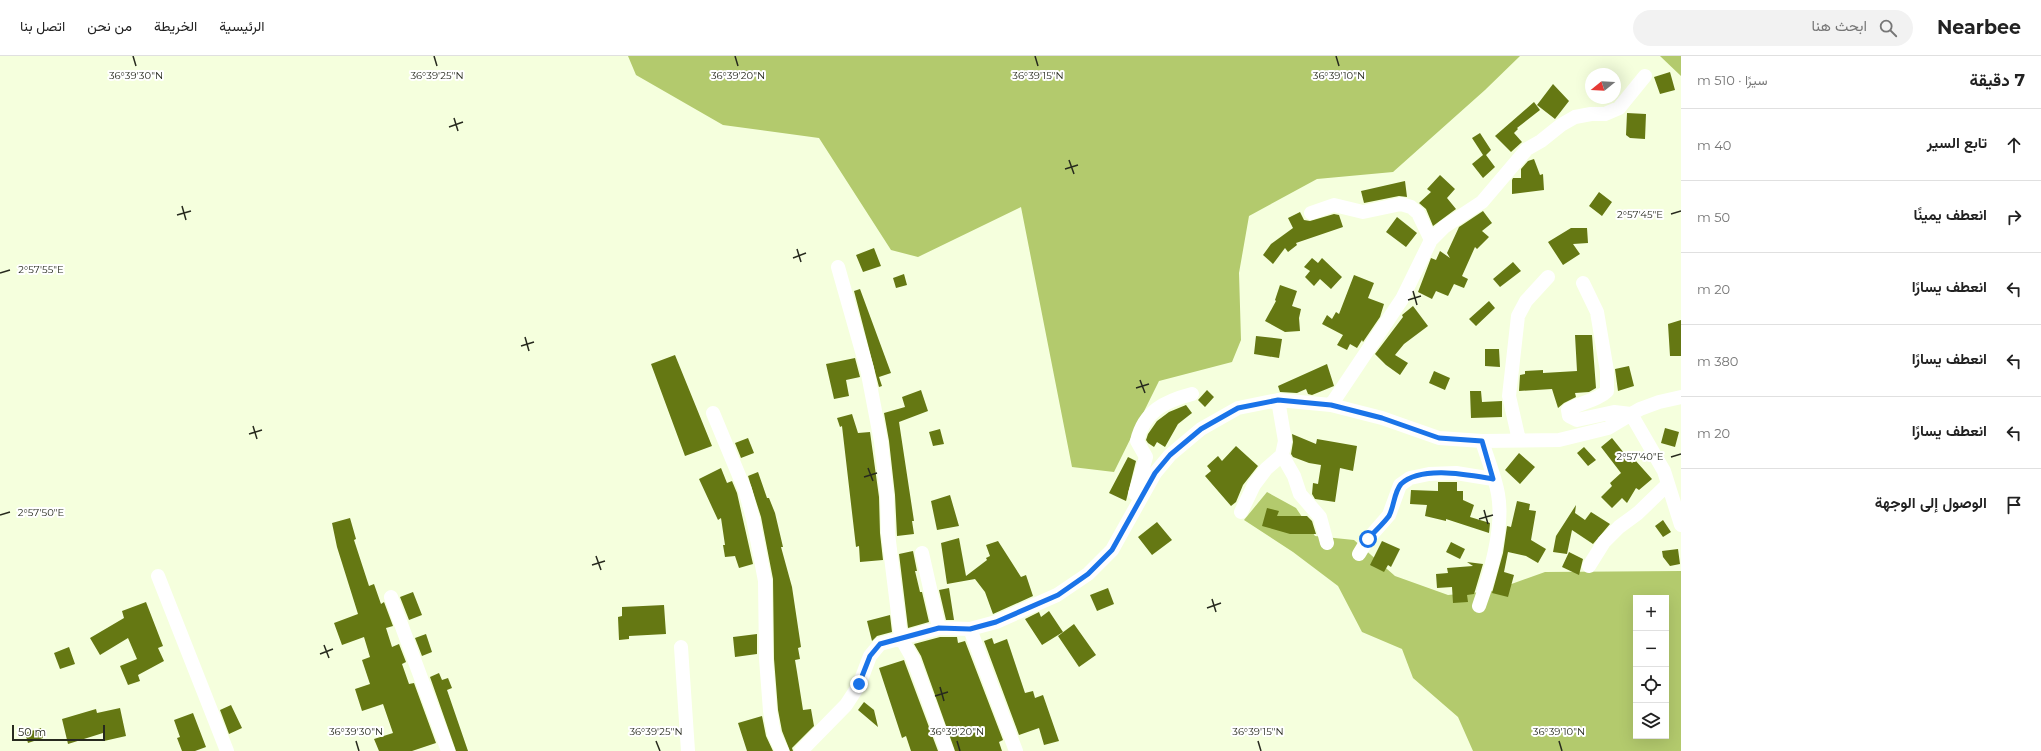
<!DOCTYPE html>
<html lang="ar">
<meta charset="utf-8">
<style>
:root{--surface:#fff;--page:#f2f2f2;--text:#222;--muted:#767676;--line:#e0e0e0}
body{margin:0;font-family:Montserrat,Vazirmatn,sans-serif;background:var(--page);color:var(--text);direction:rtl}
.controls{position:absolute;right:12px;bottom:12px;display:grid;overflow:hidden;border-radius:0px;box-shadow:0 4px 16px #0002}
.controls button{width:36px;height:36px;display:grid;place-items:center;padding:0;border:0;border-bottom:1px solid var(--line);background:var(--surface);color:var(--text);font:20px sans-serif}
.compass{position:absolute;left:1585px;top:12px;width:36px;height:36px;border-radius:50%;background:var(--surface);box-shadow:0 4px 16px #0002;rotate:252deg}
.scale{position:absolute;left:12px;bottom:10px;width:93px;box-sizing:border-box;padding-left:4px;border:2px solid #272a1e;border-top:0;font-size:11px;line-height:14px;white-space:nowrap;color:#272a1e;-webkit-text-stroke:3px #fff;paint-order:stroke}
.stop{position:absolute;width:12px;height:12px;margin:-9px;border:3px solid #1a73e8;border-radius:50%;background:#fff}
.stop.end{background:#1a73e8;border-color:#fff;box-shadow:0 1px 4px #0008}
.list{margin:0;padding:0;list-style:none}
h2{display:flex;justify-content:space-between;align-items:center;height:52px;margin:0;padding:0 16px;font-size:17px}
h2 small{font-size:13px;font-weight:400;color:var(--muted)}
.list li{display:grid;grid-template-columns:26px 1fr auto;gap:12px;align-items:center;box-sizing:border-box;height:72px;padding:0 16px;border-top:1px solid var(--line)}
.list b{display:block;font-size:15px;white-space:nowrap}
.list em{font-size:13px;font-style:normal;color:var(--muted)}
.icon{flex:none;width:22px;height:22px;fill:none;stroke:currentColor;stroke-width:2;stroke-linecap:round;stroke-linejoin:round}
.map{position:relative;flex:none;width:1681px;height:695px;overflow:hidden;direction:ltr}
header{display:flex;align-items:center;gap:24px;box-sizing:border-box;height:56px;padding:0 20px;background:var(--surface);border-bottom:1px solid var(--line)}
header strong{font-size:19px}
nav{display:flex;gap:22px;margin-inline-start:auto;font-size:14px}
.search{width:280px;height:36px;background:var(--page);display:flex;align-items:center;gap:10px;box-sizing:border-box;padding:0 14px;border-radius:22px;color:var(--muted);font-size:15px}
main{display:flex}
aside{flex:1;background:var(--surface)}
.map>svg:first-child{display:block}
</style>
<header>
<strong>Nearbee</strong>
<div class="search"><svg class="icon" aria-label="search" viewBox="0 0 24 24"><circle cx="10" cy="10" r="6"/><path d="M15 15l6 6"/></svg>ابحث هنا</div>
<nav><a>الرئيسية</a><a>الخريطة</a><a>من نحن</a><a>اتصل بنا</a></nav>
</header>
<main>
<aside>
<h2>7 دقيقة<small>سيرًا · 510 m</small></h2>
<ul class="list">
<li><svg class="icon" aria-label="ahead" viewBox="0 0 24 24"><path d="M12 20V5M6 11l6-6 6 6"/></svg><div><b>تابع السير</b></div><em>40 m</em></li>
<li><svg class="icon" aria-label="right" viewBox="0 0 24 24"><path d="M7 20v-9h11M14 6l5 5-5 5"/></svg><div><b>انعطف يمينًا</b></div><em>50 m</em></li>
<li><svg class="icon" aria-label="left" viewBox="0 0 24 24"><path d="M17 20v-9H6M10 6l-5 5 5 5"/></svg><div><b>انعطف يسارًا</b></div><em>20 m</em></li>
<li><svg class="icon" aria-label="left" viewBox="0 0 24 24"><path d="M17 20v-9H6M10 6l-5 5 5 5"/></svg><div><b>انعطف يسارًا</b></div><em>380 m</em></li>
<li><svg class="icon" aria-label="left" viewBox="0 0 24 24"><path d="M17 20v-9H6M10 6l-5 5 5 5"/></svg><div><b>انعطف يسارًا</b></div><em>20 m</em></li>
<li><svg class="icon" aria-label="arrive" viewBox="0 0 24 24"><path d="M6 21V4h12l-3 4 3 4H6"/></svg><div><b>الوصول إلى الوجهة</b></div></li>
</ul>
</aside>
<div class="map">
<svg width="1681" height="695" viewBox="0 0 1681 695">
<rect width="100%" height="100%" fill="#f5ffdd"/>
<path fill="#b3ca6d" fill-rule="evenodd" d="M628 0H1520L1485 34 1393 116 1317 123 1249 160 1239 217 1241 284 1232 306 1159 325 1114 416 1072 411 1021 151 918 201 891 194 819 82 723 69 636 19Z
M1660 0H1681V20Z
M1267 436 1296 452 1315 480 1354 484 1395 520 1448 539 1492 535 1545 516 1681 515V695H1473L1458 661 1413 622 1402 593 1362 576 1338 530 1293 496 1244 464ZM1636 542H1666V680H1636Z"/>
<path fill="#657813" d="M1670 16 1675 34 1660 38 1654 21Z
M1553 28 1569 45 1555 63 1537 49Z
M1534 46 1540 54 1517 72 1518 73 1514 77 1522 86 1511 96 1495 80Z
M1627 57 1646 58 1645 83 1630 82 1626 79Z
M1480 77 1491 94 1486 99 1495 111 1483 122 1472 108 1483 99 1472 82Z
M1534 103 1540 119 1543 118 1544 134 1512 138V124L1513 122H1521V113L1528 105Z
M1440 119 1455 133 1447 142 1456 153 1433 170 1426 153 1419 147 1431 136 1427 133Z
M1405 125 1407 141 1399 140 1364 147 1361 135Z
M1599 136 1612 146 1602 160 1589 150Z
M1483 155 1492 167 1482 175 1489 181 1477 193 1475 191 1462 220 1468 223 1464 232 1454 228 1448 240 1436 235 1432 243 1418 236 1431 202 1436 204 1440 195 1450 202 1447 197 1459 171Z
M1300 156 1304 164 1310 165 1334 158 1339 159 1343 171 1296 187 1297 189 1288 196 1285 192 1273 208 1263 199 1271 188 1293 172 1288 162Z
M1397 161 1417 177 1406 191 1386 176Z
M1571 172H1587L1588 187 1573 188 1580 198 1563 209 1548 186Z
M874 192 881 210 863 216 856 199Z
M1312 202 1318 207 1322 202 1342 221 1331 233 1320 223 1314 230 1305 221 1310 215 1304 211Z
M1513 206 1521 215 1500 231 1493 223Z
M904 218 907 229 896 232 893 222Z
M1354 219 1374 227 1368 242 1384 248 1380 261 1363 286 1362 284 1357 292 1350 288 1347 294 1337 289 1343 279 1322 268 1327 259 1332 263 1336 256 1339 258Z
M1280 229 1297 235 1292 250 1301 253 1299 262 1300 275 1285 276 1265 265 1276 245 1275 244Z
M860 233 891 317 879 321 882 330 879 331 854 235Z
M1489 245 1495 252 1476 270 1469 263Z
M1413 250 1428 270 1404 288 1395 299 1408 307 1400 319 1386 309 1375 298 1403 261 1402 259Z
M1681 264V300H1670L1668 268Z
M1575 279H1592L1596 332 1589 336 1575 337 1576 341 1564 347 1558 352 1552 333 1519 335 1520 319 1525 318V315L1543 314V317L1577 315Z
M1256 280 1282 283 1279 302 1254 298Z
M1485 293H1499L1500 311 1485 310Z
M675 299 712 390 685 400 651 308Z
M855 302 860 321 846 324 849 340 834 343 826 308Z
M1327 308 1334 330 1312 339 1308 338 1306 333 1297 337 1280 336 1278 330Z
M1629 310 1634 330 1618 335 1615 313Z
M1434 315 1450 322 1445 334 1429 327Z
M921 334 928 355 899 366 914 465H912L914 478 897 480 895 439 889 385 884 357 905 351 902 341Z
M1207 334 1214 341 1205 351 1198 344Z
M1470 335H1481L1482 346 1502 345V361L1471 362Z
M1186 349 1192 357 1178 368 1165 391 1157 386 1154 391 1148 387 1146 384 1148 378 1157 365 1169 356Z
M852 358 858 377 870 376 879 441 880 477 883 504 860 506 859 490 856 491 842 370 840 371 837 362Z
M1665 372 1679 376 1675 391 1661 387Z
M940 373 944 388 933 390 929 376Z
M1292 378 1316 388 1317 383 1357 390 1353 415 1340 412 1335 446 1315 443 1312 438 1313 427 1318 428 1321 409 1309 407 1293 401 1291 398 1293 386Z
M748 382 754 397 741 402 735 387Z
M1612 382 1632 407 1635 404 1652 423 1639 434 1636 432 1627 447 1622 442 1612 452 1601 441 1612 430 1610 427 1621 417 1601 391Z
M1236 390 1258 410 1243 429 1236 446 1231 450 1205 420 1211 415 1207 410 1218 400 1222 405Z
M1584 391 1596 404 1588 410 1577 397Z
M1519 397 1535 411 1520 428 1505 414Z
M1128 401 1136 405 1126 445 1109 437Z
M721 412 727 427 732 425 737 437 753 508 739 512 735 500 725 501 723 489H725L721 462 718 464 699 423Z
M758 416 767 442H769L775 457 783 491H781L792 531 801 591 798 592 800 603 795 604 797 616 803 654 811 653 814 670 792 692 793 695H790L782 675 778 654 774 603 773 523 761 461 748 420Z
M1438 426H1457V435H1463V444L1474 449 1470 461 1490 467 1489 477 1446 463V465L1425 460 1427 449 1410 448 1411 434 1438 435Z
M950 439 959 470 937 474 931 445Z
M1517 445 1530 448 1529 454 1536 455 1531 484 1546 493 1538 507 1526 500 1508 496 1504 516 1514 519 1508 541 1492 537 1503 497 1507 470 1511 471Z
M1576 449 1575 457 1585 464 1591 456 1610 468 1593 488 1572 474 1567 498 1553 496 1556 480Z
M1267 452 1279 455 1277 460H1307L1312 465 1316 478H1290L1262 470Z
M350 462 356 483 354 484 369 530 374 528 381 548 384 546 393 570 386 572 392 591 399 588 406 606 402 608 409 628 414 627 436 687 412 695H379L374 683 393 677 383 648 362 655 355 633 370 628 362 604 370 601 364 581 342 589 334 567 358 558 337 491 332 467Z
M1663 464 1671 476 1663 481 1655 470Z
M1157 466 1172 484 1152 499 1138 481Z
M959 482 966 520 987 504 986 502 990 500 986 489 998 485 1021 521 1026 519 1033 540 993 558 985 536 975 523 947 528 941 487Z
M1382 485 1400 493 1391 511 1388 509 1384 516 1370 509Z
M1451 486 1465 493 1460 503 1446 496Z
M1678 493 1680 508 1670 510 1663 501 1662 495Z
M913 495 917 515H915L920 536H922L929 566 908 572 899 498Z
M1569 496 1583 503 1579 519 1562 511Z
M1467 506 1483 508 1475 535 1474 538 1467 539 1468 546 1453 547 1452 531 1437 532 1436 518 1448 517 1447 512 1473 510Z
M949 532 954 564H946L939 534Z
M1108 532 1114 548 1097 555 1090 539Z
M413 536 422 559 409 564 400 541Z
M146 546 163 590 158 592 164 605 138 619 140 625 128 629 120 610 137 603 128 582 100 599 90 582 124 562 122 555Z
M664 549 666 578 629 580V583L619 584 618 561 622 560V551Z
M1049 555 1063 576 1042 589 1025 563 1039 556 1041 561Z
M890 559 892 576 877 580 872 585 867 565Z
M1074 568 1096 599 1079 611 1058 580Z
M426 578 432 596 422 600 415 582Z
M757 578V598L735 601 733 581Z
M940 581H957L958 587 965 585 1003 684 999 686 1002 695H955L921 600 914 588Z
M992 582 994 588 1007 583 1025 637 1033 635 1035 642 1043 639 1059 685 1044 689 1039 672 1019 679 984 585Z
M69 591 75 608 60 613 54 597Z
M904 604 905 607 938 695H911L906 680 902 682 879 612Z
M439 617 442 624 448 622 452 632 447 634 468 695H456L430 621Z
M864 646 874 654 878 671 858 654Z
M231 649 242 672 229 678 220 654Z
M120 652 126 680 104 685 103 677 68 688 62 663 96 653 97 657Z
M193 657 206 691 195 695H182L177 682 180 681 174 664Z
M762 660 766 680 773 695H747L738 667Z
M41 672 43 682 28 687 25 677Z"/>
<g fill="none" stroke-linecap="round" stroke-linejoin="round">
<path stroke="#fff" stroke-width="14" d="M1311 157 1334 149 1363 156 1401 148 1411 151 1418 157 1431 184
M838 211 867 313 881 386 887 440 888 477 901 582 913 603 947 695
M1583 227 1597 256 1607 315V335C1597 345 1581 346 1568 354L1569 360 1577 364 1614 356 1631 358 1664 415 1681 469
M1331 349 1402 243 1431 184 1444 171 1482 146 1527 93 1541 85 1561 69 1575 61 1591 58H1605L1619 52 1645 20
M713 357 745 434 753 463 765 525 766 603 770 655 774 678 782 695
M1519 384 1509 340 1518 260 1526 245 1548 221
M1282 399 1294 420 1300 438 1320 461 1327 487
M1135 438 1146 401 1137 385C1144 355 1165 345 1192 338
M1241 456 1254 429 1266 413 1282 399 1285 385 1278 344
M922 497 939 572
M1359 498 1368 483 1389 459 1400 429 1410 422 1429 418 1456 417 1493 423
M1589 510 1604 486 1619 471 1638 457 1668 428
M158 520 227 695
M391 541 448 695
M1479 550C1490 519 1504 471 1498 438 1495 420 1487 402 1482 385
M970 573 1016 695
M681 591 688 695
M801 695 846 649 859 629 870 600 880 588 939 572 970 573 996 566 1057 539 1088 518 1112 494 1155 417 1170 399 1201 373 1238 352 1278 344 1331 349 1382 362 1439 382 1482 385 1559 384 1608 372 1640 353 1659 346 1681 341"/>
</g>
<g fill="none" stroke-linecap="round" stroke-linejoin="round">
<path stroke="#1a73e8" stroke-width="5" d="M859 628 870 600 880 588 939 572 970 573 996 566 1058 539 1088 518 1112 494 1155 417 1170 399 1201 373 1238 352 1278 344 1331 349 1382 362 1439 382 1482 385 1493 423C1469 419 1421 409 1401 428 1394 436 1394 451 1389 460 1383 468 1375 475 1368 483"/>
</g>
<path fill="none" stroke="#272a1e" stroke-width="1.5" d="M133 0 136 10M434 0 437 10M735 0 738 10M1035 0 1038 10M1336 0 1339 10M454 62 458 75M449 71 463 66M1069 104 1074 118M1065 113 1078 109M182 150 186 164M1671 158 1681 155M177 159 191 155M797 193 801 206M793 202 806 197M0 217 10 214M1413 235 1417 249M1408 244 1421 240M525 281 529 295M521 290 534 286M1140 324 1145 337M1136 332 1149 328M253 370 257 383M249 378 262 374M1671 401 1681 398M868 412 873 425M864 421 877 417M1484 454 1488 468M0 459 10 456M1479 463 1493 459M596 500 601 514M592 509 605 505M1212 543 1216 556M1207 552 1221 547M324 589 329 602M320 598 333 593M940 631 944 645M935 640 948 636M356 685 359 695M656 685 660 695M957 685 960 695M1258 685 1261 695M1559 685 1562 695"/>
<g font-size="10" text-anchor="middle" fill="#272a1e" stroke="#fff" stroke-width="4" stroke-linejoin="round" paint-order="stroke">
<text x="136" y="23">36°39'30"N</text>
<text x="437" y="23">36°39'25"N</text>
<text x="738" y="23">36°39'20"N</text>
<text x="1038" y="23">36°39'15"N</text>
<text x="1339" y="23">36°39'10"N</text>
<text x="1640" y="162">2°57'45"E</text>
<text x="41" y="217">2°57'55"E</text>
<text x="1640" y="404">2°57'40"E</text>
<text x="41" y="460">2°57'50"E</text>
<text x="356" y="679">36°39'30"N</text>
<text x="656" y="679">36°39'25"N</text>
<text x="957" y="679">36°39'20"N</text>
<text x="1258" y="679">36°39'15"N</text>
<text x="1559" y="679">36°39'10"N</text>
</g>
</svg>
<div class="controls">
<button>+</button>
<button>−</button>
<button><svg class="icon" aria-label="locate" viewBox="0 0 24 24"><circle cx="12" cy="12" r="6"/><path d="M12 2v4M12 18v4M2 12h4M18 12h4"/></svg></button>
<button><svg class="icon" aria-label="layers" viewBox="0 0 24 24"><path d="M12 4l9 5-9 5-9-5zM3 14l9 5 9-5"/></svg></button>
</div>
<svg class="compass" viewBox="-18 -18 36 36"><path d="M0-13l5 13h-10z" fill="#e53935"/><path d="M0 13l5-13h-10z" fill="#767676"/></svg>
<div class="scale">50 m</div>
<div class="stop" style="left:1368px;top:483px"></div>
<div class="stop end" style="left:859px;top:628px"></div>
</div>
</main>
